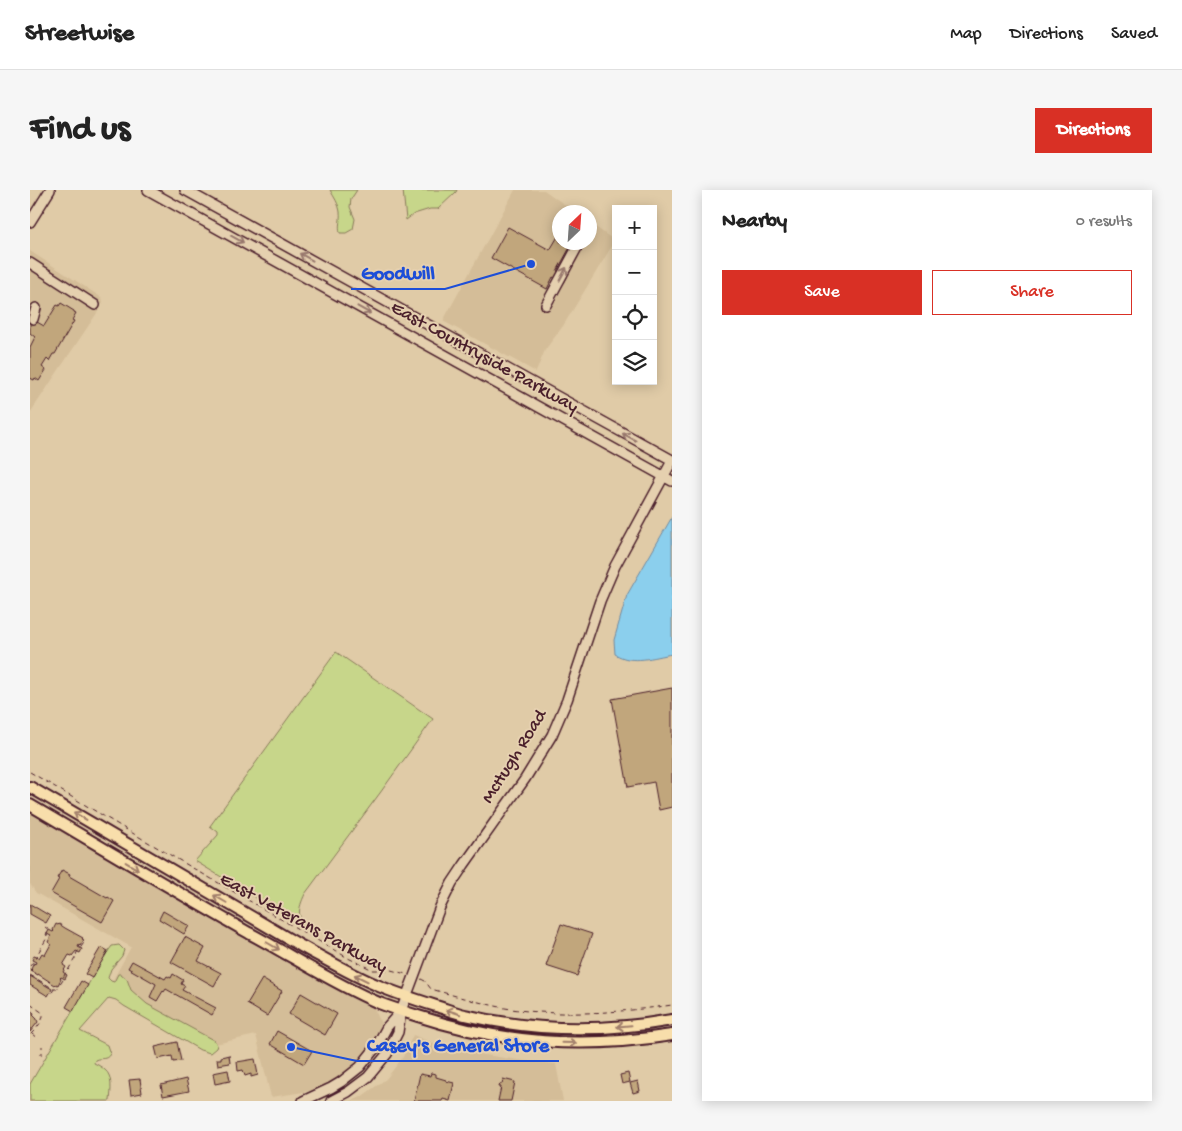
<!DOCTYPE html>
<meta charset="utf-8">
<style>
:root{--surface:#fff;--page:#f6f6f6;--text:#222;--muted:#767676;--line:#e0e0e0;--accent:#d93025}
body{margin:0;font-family:"Gochi Hand",sans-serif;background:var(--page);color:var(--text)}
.controls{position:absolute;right:15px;top:15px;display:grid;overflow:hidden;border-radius:0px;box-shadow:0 2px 12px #0003}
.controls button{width:45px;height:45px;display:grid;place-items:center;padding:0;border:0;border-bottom:1px solid var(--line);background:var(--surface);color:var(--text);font:25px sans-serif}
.compass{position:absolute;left:522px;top:15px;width:45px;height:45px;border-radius:50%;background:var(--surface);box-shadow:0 2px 12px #0003;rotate:25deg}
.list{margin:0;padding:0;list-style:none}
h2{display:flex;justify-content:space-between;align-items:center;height:65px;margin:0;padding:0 20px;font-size:21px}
h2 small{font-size:16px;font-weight:400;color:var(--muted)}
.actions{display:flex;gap:10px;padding:15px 20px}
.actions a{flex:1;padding:11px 0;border:1px solid var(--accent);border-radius:0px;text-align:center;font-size:18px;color:var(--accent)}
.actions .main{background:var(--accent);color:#fff}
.icon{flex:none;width:28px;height:28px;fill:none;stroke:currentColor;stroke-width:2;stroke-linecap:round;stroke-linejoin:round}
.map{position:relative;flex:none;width:642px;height:911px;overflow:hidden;border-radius:0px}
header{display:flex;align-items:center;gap:30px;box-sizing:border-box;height:70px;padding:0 25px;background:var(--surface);border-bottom:1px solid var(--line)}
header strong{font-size:24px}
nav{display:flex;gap:28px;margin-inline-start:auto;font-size:18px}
.intro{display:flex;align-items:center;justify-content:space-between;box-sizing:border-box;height:120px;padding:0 30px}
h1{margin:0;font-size:35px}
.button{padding:12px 22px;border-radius:0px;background:var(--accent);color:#fff;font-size:18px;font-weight:700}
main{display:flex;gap:30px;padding:0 30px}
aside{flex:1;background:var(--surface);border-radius:0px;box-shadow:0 2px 12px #0003}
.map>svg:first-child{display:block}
</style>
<header>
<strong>Streetwise</strong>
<nav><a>Map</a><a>Directions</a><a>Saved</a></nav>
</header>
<div class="intro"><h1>Find us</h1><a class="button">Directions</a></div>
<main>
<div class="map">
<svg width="642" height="911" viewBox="0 0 642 911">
<rect width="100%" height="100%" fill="#e0cba7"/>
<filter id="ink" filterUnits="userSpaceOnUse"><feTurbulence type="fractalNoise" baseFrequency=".02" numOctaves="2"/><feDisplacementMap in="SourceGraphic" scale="10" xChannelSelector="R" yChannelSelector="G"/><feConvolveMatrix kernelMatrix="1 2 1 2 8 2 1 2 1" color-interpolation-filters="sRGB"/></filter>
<g filter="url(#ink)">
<path fill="#d4bd98" d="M485 0H514L545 22H530V52H560V33L585 51 533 136 515 160 506 182 413 131Z
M0 61 66 104 72 108 73 112 67 123 0 223Z
M0 619 342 814 351 833 345 853 329 874 311 888 287 900 241 907 226 845 181 855 79 797 101 757 6 703 0 694Z
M383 845 403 853 449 864 488 870 526 874 533 911H322L331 907 356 889 373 867Z"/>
<path fill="#c7d68a" stroke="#887a5a" d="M300 0H327L321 9 320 17 325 29 323 39 316 43H310C308 36 311 29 310 22 309 14 304 7 300 0Z
M373 0H427L426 2 408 19H400L384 24 376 30Z
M306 462 403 529 350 603 275 704C268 719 266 728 279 740L165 671 188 645V642L180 636Z
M89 755 94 760 92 766 81 779 78 788 81 791 84 792 88 784H91L97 789 101 800 117 814 185 851 187 855 186 858 180 863 170 860 94 816 86 810 79 808 50 841 77 855 80 864C76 871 71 867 65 870L64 873C68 875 72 877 75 880 83 886 81 901 80 911H0V894L76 764 82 756Z"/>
<path fill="#8bcfed" stroke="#71899f" d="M642 327V464C624 467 602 475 585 464L584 450 597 405Z"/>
<path fill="#c1a67c" stroke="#4a1f2b" d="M478 37 520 60 530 43V52H543L527 81 537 87 534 93 523 87 517 99 461 68Z
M31 113 44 121V122L46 123 42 130 44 131 25 164H23L19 171 17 169 12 177 16 180 9 191 5 188 4 190 0 188V157L5 147 0 143V128L14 136 27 115 29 116Z
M642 498V617L629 620 624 592 598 597 582 509Z
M32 680 40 684 39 686 77 708 78 707 84 711 72 732 21 703 29 689 27 688Z
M0 714 20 726 16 733 0 724Z
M133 721 159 736 154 744 129 729Z
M26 734 28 735 29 734 35 738 53 748 52 749 54 750 50 756 49 755 48 757 52 759 50 763 46 761 42 766 39 765 33 775 36 777 33 782 37 785 35 789 31 787 30 788 31 789 28 795 26 794 25 795 8 784V785L1 781 2 780 1 779 4 773 5 774 6 772 2 770 4 766 9 768 12 763 15 765 21 754 18 752 21 746 17 744 19 740 23 742 24 741 23 740Z
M531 734 562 744 547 786 516 776Z
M155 747 175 758 168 771 191 783 184 796 141 772Z
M71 757 78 761 62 788 55 784Z
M102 771 135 789 137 786 141 788 143 784 153 790 151 794 155 796 152 800 186 818 182 825 136 799 134 802 133 801 127 811 120 807 126 794 98 778Z
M0 786 22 799 18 806 0 795Z
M232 789 252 801 237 826 217 814Z
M51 791 58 795 43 821 36 817Z
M271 803 307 824 295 845 259 824Z
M0 820 4 823 3 825 7 829V830L8 832 0 842Z
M247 841 282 861 274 874 240 854Z
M147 852 151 871 143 872 142 866 128 869 125 857Z
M199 865 200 873 188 875 187 869H191V867Z
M225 869 228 885 221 887V884L215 886 213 880 208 881 207 872Z
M198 880 200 891 185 894 183 883Z
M401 883 406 884V887L416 890V891L424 893 420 911 413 909 412 911H384L390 884 400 886Z
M598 883 600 892 592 894 590 885Z
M110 889 112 903 101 905 99 890Z
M156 889 159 901 133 906 131 895Z
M473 889 485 892 481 911H468L471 897H469L470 894H472Z
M608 891 610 901 603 903 600 893Z"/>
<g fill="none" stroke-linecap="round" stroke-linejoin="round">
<g stroke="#4a1f2b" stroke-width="12">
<path id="minor" d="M118 0 642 291
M155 0 642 270
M0 32 20 0
M0 73 65 115
M516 115 550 52
M3 129 6 118
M273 911 301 898 311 892 330 877 346 857 357 837 371 821
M301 911 318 902 338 887 357 864 368 842 371 821 410 717 422 693 434 675 495 589 522 545 537 510 570 411 585 376 642 271"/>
</g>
<g stroke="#4a1f2b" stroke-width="14">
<path id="major" d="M0 597 271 756C297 770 322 785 349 796 368 804 387 810 406 816 416 819 425 823 435 825 502 841 574 842 642 830
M0 615C73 658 145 701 219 743 262 766 304 794 349 813 362 818 375 822 388 826 474 854 553 859 642 845"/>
</g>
<path stroke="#4a1f2b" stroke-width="1" stroke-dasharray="5 4" stroke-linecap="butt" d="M0 582 92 637 318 768 343 780H361L376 784
M0 776 8 766 7 765 18 746 16 745 19 740 15 737
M0 785 24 799 20 806
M391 789 395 791 401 799C426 806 450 813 475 818 530 827 587 823 642 815
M24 799H27L33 790H32L36 782H37L47 765 46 764 56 750
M0 814 13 823C14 831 6 839 0 845
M2 844 7 848
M9 864H12V856"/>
<use href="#minor" stroke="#e5d0af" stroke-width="9"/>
<use href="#major" stroke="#f8deab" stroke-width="10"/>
</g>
<defs><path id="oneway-shaft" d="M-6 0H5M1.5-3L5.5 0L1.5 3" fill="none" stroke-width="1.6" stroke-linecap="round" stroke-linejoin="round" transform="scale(1.25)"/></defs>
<g stroke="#98786d">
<use href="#oneway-shaft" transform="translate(207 49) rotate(29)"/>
<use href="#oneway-shaft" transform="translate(276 67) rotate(-151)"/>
<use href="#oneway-shaft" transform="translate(533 84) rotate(-62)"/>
<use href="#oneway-shaft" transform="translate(334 120) rotate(29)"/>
<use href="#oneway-shaft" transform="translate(599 247) rotate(-151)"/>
</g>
<g stroke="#a17e6b">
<use href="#oneway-shaft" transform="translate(50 626) rotate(-149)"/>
<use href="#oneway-shaft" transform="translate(102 676) rotate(31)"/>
<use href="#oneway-shaft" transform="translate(190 709) rotate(-150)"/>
<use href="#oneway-shaft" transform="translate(243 756) rotate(30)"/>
<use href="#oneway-shaft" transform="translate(331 788) rotate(-154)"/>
<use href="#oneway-shaft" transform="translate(423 822) rotate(-162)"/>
<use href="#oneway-shaft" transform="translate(594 836) rotate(175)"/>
<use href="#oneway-shaft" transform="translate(539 853) rotate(1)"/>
</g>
</g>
<g text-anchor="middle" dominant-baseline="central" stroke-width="4" stroke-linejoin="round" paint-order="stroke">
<g font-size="19" fill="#4a1f2b" stroke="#e5d0af">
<text transform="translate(454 168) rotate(29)">East Countryside Parkway</text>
<text transform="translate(485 567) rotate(-58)">McHugh Road</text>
<text transform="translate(273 734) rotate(29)">East Veterans Parkway</text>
</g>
</g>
<path fill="none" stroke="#1d4ed8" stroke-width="2" d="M501 74L415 99H321M261 857L327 871H529"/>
<g fill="#1d4ed8" stroke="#e5d0af" stroke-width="2">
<circle cx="501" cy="74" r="5"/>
<circle cx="261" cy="857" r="5"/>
</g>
<g font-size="20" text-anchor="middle" font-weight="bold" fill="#1d4ed8" stroke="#e5d0af" stroke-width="4" stroke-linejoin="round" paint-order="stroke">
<text x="368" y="89">Goodwill</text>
<text x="428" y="861">Casey's General Store</text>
</g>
</svg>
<div class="controls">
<button>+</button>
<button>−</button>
<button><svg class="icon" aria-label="locate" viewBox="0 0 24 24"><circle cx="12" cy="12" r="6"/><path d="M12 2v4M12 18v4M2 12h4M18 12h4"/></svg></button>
<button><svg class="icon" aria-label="layers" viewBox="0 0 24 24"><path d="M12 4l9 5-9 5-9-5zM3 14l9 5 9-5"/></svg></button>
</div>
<svg class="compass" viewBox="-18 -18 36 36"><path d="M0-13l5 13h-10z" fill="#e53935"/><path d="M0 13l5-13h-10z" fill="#767676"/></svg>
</div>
<aside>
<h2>Nearby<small>0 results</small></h2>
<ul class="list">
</ul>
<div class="actions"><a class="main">Save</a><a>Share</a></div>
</aside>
</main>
